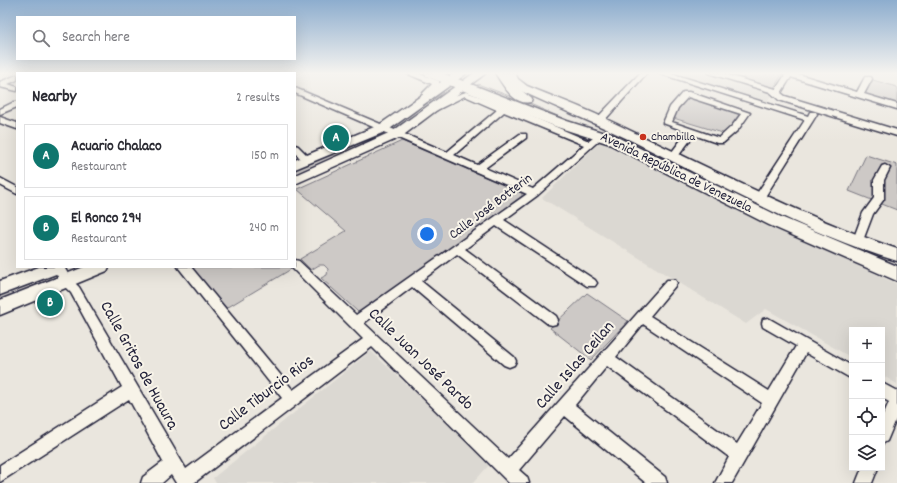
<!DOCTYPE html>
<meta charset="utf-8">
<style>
:root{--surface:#fff;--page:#f2f2f3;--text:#2b2b33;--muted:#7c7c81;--line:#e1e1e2;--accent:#0f766e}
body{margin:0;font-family:Dekko,sans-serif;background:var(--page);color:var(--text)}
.controls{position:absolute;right:12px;bottom:12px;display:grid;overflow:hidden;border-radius:0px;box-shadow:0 4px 16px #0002}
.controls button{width:36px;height:36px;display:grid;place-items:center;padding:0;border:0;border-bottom:1px solid var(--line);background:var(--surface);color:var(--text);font:20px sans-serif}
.you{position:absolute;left:427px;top:234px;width:14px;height:14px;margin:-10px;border:3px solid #fff;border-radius:50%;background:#1a73e8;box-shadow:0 0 0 6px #1a73e833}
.badge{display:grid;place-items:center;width:26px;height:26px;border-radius:50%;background:var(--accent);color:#fff;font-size:13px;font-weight:700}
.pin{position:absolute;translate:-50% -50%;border:2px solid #fff;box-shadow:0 1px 4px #0006}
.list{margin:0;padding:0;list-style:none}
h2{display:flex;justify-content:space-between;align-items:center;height:52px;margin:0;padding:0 16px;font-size:17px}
h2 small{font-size:13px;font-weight:400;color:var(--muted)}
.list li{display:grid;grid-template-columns:26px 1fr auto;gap:12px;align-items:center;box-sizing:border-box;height:64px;margin:0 8px 8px;padding:0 8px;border:1px solid var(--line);border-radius:0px}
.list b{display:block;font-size:15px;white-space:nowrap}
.list p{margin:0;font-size:13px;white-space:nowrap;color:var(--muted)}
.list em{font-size:13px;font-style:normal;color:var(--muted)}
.icon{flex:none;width:22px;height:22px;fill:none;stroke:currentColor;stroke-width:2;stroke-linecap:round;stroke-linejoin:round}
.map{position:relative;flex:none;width:897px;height:483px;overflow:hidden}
.search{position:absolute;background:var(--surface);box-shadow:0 4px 16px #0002;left:16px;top:16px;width:280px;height:44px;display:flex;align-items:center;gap:10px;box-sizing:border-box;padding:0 14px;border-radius:0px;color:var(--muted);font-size:15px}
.panel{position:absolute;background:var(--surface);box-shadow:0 4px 16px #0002;left:16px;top:72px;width:280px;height:196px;border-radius:0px}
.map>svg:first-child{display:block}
</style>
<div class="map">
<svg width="897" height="483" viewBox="0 0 897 483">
<rect width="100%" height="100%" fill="#eae6de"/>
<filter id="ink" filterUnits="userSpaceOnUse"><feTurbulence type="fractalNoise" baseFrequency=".025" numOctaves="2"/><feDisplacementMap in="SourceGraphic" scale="8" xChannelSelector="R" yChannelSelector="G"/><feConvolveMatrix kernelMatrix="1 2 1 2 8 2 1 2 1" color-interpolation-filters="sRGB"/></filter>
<g filter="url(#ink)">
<path fill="#dbd8d2" d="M687 73H701L772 93 766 104 682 80Z
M600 142 897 284V384L882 375V330H852V358L766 309 746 324 542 198Z
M371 351 490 464 473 483H216L213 478Z"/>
<path fill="#cdc9c6" stroke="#787680" d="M745 73H780L782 74 774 88 742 80Z
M873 80 897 87V103L865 94Z
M478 84 528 103 587 129 475 87Z
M443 93H445L401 126 395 124Z
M687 95 741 113 726 134 670 117Z
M380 133 384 136 295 176V169Z
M402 141 522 193V196L363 312H358L321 278 327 275 328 269 324 265H319L311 270 300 259 346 231 297 189Z
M866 155 897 165V210L849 191Z
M191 267H292L293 268 225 309Z
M49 276 52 283 0 303V294Z
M587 293 628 321 591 360 550 328Z"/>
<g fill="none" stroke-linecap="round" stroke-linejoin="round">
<g stroke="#22223b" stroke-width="3">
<path id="street" d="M406 73H417L439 81 440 86 429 97H423V93L432 84Z
M640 73H647L603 122H597V118Z
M658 73H670L808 116 810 112H816L817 114 814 119 763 200H755L754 198 805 120Z
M708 73H721L776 89 785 75 783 73H795L857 92 865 77H871L872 79 864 94 897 104V109L791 77 781 93 785 96 897 130V136L779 100 770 92Z
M17 75V80L8 84 17 87V91L0 87V82Z
M295 88 447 152 497 110 465 96 433 112H427L426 110 451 97 466 92 507 106 589 141 600 133 604 136 538 195 504 220 595 280 597 283 595 286H587L496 226 465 249 556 316 558 320 556 324 552 325 548 324 457 254 421 281 514 357 516 361 514 365 509 367 504 365 412 287 364 323 508 459 667 280H675L677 283 675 286 650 316 769 391 796 346 763 327 762 323 763 319 768 318 852 366V379L806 353 732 483H715L729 457 607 366 575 405 665 477 667 483H646L565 416 519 470 527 477 529 483H509L372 347 194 483H176L171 475 162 483H141L143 477 163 462 129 399 0 482V465L122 387 71 293 63 285 52 267H64L71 279 79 287 186 469 282 398 178 267H191L293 390 363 339 291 267H295V260L299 261 356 315 527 194 295 93ZM504 112 584 145 533 189 485 168 526 138V134H520L477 165 454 155ZM643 324 762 403 737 444 616 357Z
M683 92H689L750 113 738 130 723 143H717L694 135 676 159H670L668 157 687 132 663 123 670 107ZM688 97 741 114 732 126 719 138 672 122 678 108Z
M14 102H17V107L0 114V109Z
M0 117 17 123V129L0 123Z
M295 145 298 146 310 158V162H304L295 153Z
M885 165 890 168 884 180V199L873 214 862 243H854L853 240 863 213 874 198V180L882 166Z
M0 178 17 187V194L0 185Z
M882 383 897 391V417L887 441 882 444V418L889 402 882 398Z
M862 468H878L872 483H856Z"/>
</g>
<g stroke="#22223b" stroke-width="3">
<path id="secondary" d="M454 73H467L387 131 295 169V160L379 125Z
M474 73H486L401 137 295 184V175L393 131Z
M504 73H515L518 79 527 86C553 97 580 106 606 119 702 164 796 214 897 249V261C804 233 719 184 632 141 595 123 557 108 519 90L510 83Z
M39 267H66L64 271 0 295V281Z
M84 267H109L107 271 0 315V300Z"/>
</g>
<g stroke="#22223b" stroke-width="3">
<path id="primary" d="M424 73H442L567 121 617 137 781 217 897 266V281L769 225 607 143 557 127 426 76Z
M495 73H507L516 86 532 99 531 102C514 106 503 85 495 73Z"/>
</g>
<use href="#street" fill="#f7f3e8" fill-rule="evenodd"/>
<use href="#secondary" fill="#f7f3e8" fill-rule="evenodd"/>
<use href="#primary" fill="#f7f3e8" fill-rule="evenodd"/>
</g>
</g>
<linearGradient id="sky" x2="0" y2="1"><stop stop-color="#8dadce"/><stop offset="0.52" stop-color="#f6f4f0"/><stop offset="1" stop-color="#f6f4f0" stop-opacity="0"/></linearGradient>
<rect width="897" height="141" fill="url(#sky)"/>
<circle fill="#c8321e" stroke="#f7f3e8" stroke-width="1.5" cx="643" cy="137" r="4"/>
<g text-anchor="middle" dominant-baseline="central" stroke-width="4" stroke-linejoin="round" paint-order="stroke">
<g font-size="12" fill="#22223b" stroke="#f7f3e8" text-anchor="start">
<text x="651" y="137">Chambilla</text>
</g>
<g font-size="14" fill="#22223b" stroke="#f7f3e8">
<text transform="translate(676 173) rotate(26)">Avenida República de Venezuela</text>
<text transform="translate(491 207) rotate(-37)">Calle José Botterin</text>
</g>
<g font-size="17" fill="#22223b" stroke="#f7f3e8">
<text transform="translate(420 360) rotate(44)">Calle Juan José Pardo</text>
<text transform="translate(138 366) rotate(61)">Calle Gritos de Huaura</text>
<text transform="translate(576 366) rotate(-49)">Calle Islas Ceilan</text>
<text transform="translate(267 394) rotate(-37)">Calle Tiburcio Rios</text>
</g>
</g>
</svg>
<div class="controls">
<button>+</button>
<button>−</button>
<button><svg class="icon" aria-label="locate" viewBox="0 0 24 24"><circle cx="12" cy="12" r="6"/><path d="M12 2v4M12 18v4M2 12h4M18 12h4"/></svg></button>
<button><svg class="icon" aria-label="layers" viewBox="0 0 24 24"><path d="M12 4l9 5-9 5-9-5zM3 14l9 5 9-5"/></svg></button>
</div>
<div class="you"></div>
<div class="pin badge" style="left:336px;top:138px">A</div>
<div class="pin badge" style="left:50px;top:303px">B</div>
<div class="search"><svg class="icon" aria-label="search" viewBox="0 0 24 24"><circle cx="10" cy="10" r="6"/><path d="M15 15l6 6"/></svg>Search here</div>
<section class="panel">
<h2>Nearby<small>2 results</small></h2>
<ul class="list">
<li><span class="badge">A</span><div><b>Acuario Chalaco</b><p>Restaurant</p></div><em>150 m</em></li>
<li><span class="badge">B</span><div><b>El Ronco 294</b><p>Restaurant</p></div><em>240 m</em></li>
</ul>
</section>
</div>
